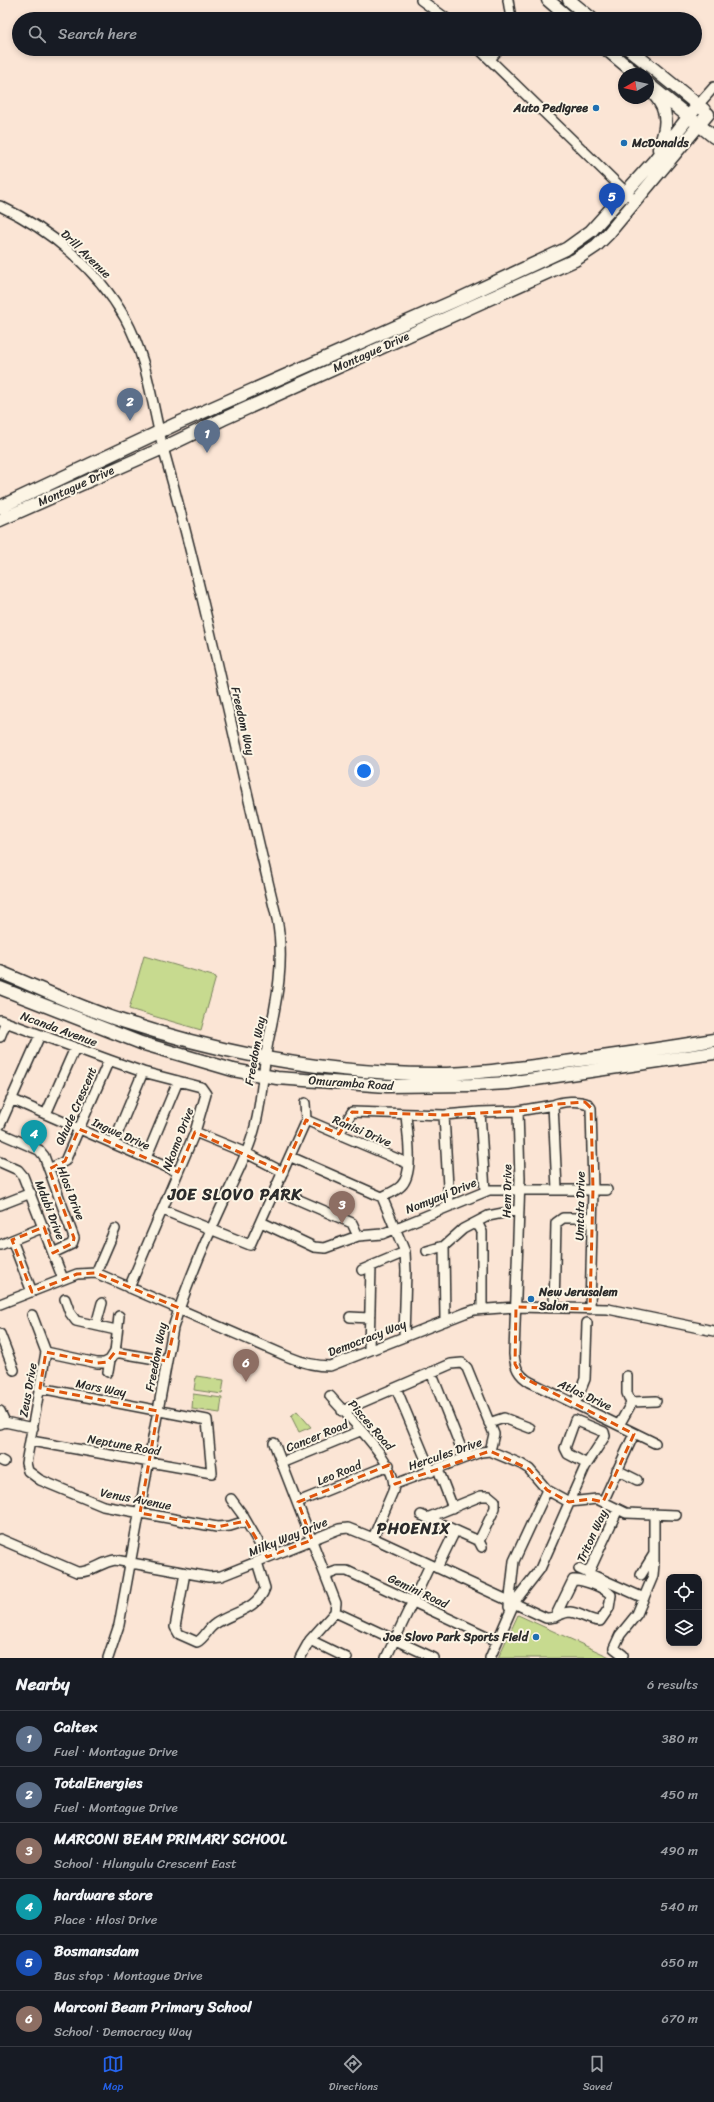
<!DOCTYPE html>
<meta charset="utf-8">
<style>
:root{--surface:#171b24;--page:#20242c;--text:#f1f3f6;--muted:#9ea1a6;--line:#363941;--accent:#2563eb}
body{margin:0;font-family:Sriracha,sans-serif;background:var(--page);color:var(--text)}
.controls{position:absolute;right:12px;bottom:12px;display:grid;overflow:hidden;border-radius:8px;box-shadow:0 2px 6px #0003}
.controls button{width:36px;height:36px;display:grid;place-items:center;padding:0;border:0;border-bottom:1px solid var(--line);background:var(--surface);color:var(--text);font:20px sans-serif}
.compass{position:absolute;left:618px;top:68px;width:36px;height:36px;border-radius:50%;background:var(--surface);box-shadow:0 2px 6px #0003;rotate:261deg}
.you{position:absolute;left:364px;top:771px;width:14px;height:14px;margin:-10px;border:3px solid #fff;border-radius:50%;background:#1a73e8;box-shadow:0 0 0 6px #1a73e833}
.badge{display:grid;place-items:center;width:26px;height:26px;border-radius:50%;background:var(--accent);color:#fff;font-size:13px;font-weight:700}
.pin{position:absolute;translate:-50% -33px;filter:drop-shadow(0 1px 2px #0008)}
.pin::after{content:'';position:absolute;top:21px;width:14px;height:12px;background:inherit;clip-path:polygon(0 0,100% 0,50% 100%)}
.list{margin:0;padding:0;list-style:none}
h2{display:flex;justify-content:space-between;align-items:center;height:52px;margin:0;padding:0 16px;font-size:17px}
h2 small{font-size:13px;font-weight:400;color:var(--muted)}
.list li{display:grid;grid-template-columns:26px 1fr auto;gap:12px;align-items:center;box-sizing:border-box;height:56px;padding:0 16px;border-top:1px solid var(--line)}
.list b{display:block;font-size:15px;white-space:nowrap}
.list p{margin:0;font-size:13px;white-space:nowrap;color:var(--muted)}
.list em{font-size:13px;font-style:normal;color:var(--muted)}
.icon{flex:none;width:22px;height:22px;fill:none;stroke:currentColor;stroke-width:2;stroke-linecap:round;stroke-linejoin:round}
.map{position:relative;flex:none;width:714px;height:1658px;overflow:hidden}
.search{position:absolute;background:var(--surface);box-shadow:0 2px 6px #0003;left:12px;right:12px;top:12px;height:44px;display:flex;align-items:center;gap:10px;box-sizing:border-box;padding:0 14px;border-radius:22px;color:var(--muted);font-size:15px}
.sheet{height:388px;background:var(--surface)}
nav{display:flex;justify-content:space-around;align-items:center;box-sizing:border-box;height:56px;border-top:1px solid var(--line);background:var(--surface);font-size:11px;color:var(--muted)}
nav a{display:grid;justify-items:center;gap:2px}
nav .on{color:var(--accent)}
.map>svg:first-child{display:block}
</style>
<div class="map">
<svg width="714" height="1658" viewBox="0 0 714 1658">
<rect width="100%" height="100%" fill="#fbe5d5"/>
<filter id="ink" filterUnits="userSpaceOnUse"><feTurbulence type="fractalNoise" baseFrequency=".025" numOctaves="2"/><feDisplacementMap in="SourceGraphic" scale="8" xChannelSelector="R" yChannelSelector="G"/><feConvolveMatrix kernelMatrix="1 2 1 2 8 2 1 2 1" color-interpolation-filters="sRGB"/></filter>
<g filter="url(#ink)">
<path fill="#c7da8f" stroke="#79825d" d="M144 956 216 977 201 1030 129 1009Z
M196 1376 224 1380 222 1394 194 1390Z
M193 1394 222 1398 220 1413 192 1409Z
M297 1411 311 1427 299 1432 291 1416Z
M518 1615 612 1658H498Z"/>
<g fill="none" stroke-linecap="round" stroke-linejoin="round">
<g stroke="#2b2b2b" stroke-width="12">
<path id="minor" d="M421 0 447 19
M508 0 511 19
M479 49 636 202
M490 59 499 49
M698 105 714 87
M0 206C51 230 97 269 125 318 149 361 152 409 165 455 208 608 239 765 277 919 285 961 277 1000 268 1042 262 1074 262 1109 251 1140 244 1161 233 1181 224 1201 205 1242 186 1285 173 1328L119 1625 108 1658
M0 1020 109 1060
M0 1037 6 1022
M11 1099 178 1172
M553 1105 518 1111 520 1179 514 1354C515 1367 518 1375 530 1382L655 1443
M46 1114 75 1048
M444 1115 449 1205
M306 1120 409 1164
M0 1125 40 1035
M195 1132 246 1153 283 1172
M0 1133 39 1150 44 1156 74 1238 72 1244 53 1253
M339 1134 352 1112 444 1115 480 1112
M291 1157 382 1197
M146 1158 178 1081
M0 1162 18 1170 23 1176 63 1279
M49 1169 65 1161 109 1060 143 1072 113 1144
M557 1189 553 1105C562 1101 579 1100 588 1104L591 1108 593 1189 590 1309
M276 1190 352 1223 358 1236
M485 1191 480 1112 518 1111
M382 1197 405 1252 406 1271 404 1337
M382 1197C388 1194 396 1191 401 1186 415 1173 407 1132 406 1114
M0 1205 31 1193
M163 1210 250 1245 306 1120 305 1103
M261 1222 314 1247 325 1248 358 1236 382 1234 489 1190H607
M473 1224 479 1226 482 1232V1309
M12 1240 32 1292
M0 1245 44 1227
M444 1246 445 1321
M427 1251 444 1246 463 1229 488 1216 518 1210
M362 1270 405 1252
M96 1273 115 1229
M129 1288 195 1132 206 1094 201 1087 143 1072
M65 1299 70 1313 76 1321 116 1330
M0 1304 77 1274 96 1273 289 1357C303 1363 315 1366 330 1366L465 1313 474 1310 516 1307 608 1309 714 1331
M554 1308 556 1223 563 1218H592
M32 1315 46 1352 26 1463 28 1471 40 1480 103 1506 217 1527 230 1526 246 1521
M350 1317 369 1318
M96 1325 102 1303
M0 1334 14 1370
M369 1350 371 1266
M46 1352 97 1363H104L110 1360
M115 1352 167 1361
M108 1372 110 1360 115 1352 119 1316
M431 1372 465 1458
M627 1376V1393L631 1403
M396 1388 431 1472
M330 1396C346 1415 401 1466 393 1491L373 1538
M575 1404 585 1379 587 1323
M0 1411 5 1422
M342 1411 451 1364 462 1363 467 1368 494 1434 490 1451
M489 1423 504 1418 530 1428
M0 1424 5 1422 33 1428
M619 1425 632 1402 656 1401
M31 1441 212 1473 207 1420 40 1388
M274 1443 336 1603 335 1612 310 1640 300 1658
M0 1460 4 1462
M282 1463 360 1431
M438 1469 453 1508
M617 1470 637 1480
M395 1484 481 1452 490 1451 521 1464 529 1469 547 1490 569 1502 597 1499 626 1513 676 1515
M231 1499 242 1514 267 1557
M298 1502 389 1465
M603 1502 634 1434
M421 1515 479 1541 482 1547
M427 1518 481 1496H489L495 1501V1508L479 1541
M0 1539 77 1572C91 1573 101 1562 115 1560L209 1577 221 1576 339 1529 348 1528 373 1538 546 1618C555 1619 562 1612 570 1612 581 1613 589 1621 600 1621L609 1608 611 1595C604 1587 582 1579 573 1580L555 1617
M437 1568 455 1531
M579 1569 644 1598
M185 1573 175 1627 179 1634 197 1642C205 1638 207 1629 215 1624 231 1613 258 1609 265 1588L257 1562
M588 1574 618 1509
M326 1575 337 1571H347L497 1641
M641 1575 654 1554
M509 1607 514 1561 547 1490
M335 1612 434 1658
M310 1640 347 1658
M623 1655 614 1648 620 1635 637 1614 653 1576 654 1564V1514
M386 1658 430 1565
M490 1658 515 1601 540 1569 585 1467 605 1436 604 1432 575 1420 565 1448 568 1454 587 1464"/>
</g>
<g stroke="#2b2b2b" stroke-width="15">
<path id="major" d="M548 0 570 19
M569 0 592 19
M606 49 636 74
M629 49 704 110
M648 84 714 137
M654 94C670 112 667 128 659 149
M0 507 176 424 461 298 566 249 591 231 617 202 654 161 698 105
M0 520 163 448 223 419 575 260 596 246 608 234 708 114
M0 972C39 988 79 1007 119 1020 220 1053 327 1074 433 1074 473 1074 512 1069 550 1064 605 1057 660 1049 714 1040
M0 988 141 1043 233 1070 277 1078 387 1086 472 1085 508 1083 714 1053"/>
</g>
<use href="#minor" stroke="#fcf5e5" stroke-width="9"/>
<use href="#major" stroke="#fcf5e5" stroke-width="12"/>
</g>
</g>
<path fill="none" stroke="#df570e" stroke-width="3" stroke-dasharray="8 5" stroke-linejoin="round" d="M585 1102 591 1108 593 1189 590 1309 516 1307 515 1364 522 1377 634 1434 603 1502 590 1499 569 1502 547 1490 529 1469 490 1451 395 1484 389 1465 298 1502 312 1540 267 1557 246 1521 217 1527 140 1513 158 1411 40 1388 46 1352 97 1363 107 1362 115 1352 167 1361 179 1308 96 1273 77 1274 32 1292 12 1240 44 1227 53 1253 73 1243 74 1238 49 1169 65 1161 79 1129 178 1172 195 1132 283 1172 306 1120 339 1134 352 1112 444 1115 531 1110 557 1104Z"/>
<g fill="#1f6fb2" stroke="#fcf5e5" stroke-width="1.5">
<circle cx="596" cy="108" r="4"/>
<circle cx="624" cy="143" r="4"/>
<circle cx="531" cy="1299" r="4"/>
<circle cx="536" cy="1637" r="4"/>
</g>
<g text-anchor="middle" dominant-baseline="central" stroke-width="4" stroke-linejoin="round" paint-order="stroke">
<g font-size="12" font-weight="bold" fill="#2b2b2b" stroke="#fcf5e5" text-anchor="end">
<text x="588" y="108">Auto Pedigree</text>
<text x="632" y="143" text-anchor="start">McDonalds</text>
<text x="539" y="1292" text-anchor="start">New Jerusalem<tspan x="539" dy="14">Salon</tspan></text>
<text x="528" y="1637">Joe Slovo Park Sports Field</text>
</g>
<g font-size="12" fill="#2b2b2b" stroke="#fcf5e5">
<text transform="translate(86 254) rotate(44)">Drill Avenue</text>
<text transform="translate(371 352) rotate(-24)">Montague Drive</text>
<text transform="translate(76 486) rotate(-24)">Montague Drive</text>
<text transform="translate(243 721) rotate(77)">Freedom Way</text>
<text transform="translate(59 1029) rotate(20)">Ncanda Avenue</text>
<text transform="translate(255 1051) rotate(-80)">Freedom Way</text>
<text transform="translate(351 1083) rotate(4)">Omuramba Road</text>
<text transform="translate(76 1106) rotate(-66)">Qhude Crescent</text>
<text transform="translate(362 1131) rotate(23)">Ranisi Drive</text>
<text transform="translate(121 1134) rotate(24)">Ingwe Drive</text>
<text transform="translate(178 1139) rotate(-69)">Nkomo Drive</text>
<text transform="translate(507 1191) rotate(-89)">Hem Drive</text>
<text transform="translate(71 1193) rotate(69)">Hlosi Drive</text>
<text transform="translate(441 1196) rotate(-22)">Nomyayi Drive</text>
<text transform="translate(580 1206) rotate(-89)">Umtata Drive</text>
<text transform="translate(50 1210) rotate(69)">Mdubi Drive</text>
<text transform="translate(367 1338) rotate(-21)">Democracy Way</text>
<text transform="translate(156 1357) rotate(-79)">Freedom Way</text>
<text transform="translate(101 1388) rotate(11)">Mars Way</text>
<text transform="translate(28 1390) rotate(-80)">Zeus Drive</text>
<text transform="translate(585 1395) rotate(25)">Atlas Drive</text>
<text transform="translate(371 1425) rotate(49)">Pisces Road</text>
<text transform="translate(317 1436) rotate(-22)">Cancer Road</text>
<text transform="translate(124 1445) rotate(10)">Neptune Road</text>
<text transform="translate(445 1454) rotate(-19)">Hercules Drive</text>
<text transform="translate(339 1473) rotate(-22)">Leo Road</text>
<text transform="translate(136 1499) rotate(11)">Venus Avenue</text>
<text transform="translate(592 1536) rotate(-65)">Triton Way</text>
<text transform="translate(288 1537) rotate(-22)">Milky Way Drive</text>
<text transform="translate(418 1591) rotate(25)">Gemini Road</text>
</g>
<g font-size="16" font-weight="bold" letter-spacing="1" fill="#2b2b2b" stroke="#fcf5e5">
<text x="235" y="1194">JOE SLOVO PARK</text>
<text x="414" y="1528">PHOENIX</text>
</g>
</g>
</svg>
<div class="controls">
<button><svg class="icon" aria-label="locate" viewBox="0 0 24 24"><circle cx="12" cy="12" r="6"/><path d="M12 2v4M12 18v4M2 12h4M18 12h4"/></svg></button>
<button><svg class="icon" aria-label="layers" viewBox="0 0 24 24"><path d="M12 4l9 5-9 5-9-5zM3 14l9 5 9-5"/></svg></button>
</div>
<svg class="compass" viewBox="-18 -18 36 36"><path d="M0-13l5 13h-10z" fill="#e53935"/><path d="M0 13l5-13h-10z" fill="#9ea1a6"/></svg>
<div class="you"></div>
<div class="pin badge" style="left:207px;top:453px;background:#5c6f8a">1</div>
<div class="pin badge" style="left:130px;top:421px;background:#5c6f8a">2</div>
<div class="pin badge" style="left:342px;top:1224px;background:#8d6e63">3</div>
<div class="pin badge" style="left:34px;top:1153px;background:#0f9aa8">4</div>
<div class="pin badge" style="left:612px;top:216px;background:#1a4fb4">5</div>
<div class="pin badge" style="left:246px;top:1382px;background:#8d6e63">6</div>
<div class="search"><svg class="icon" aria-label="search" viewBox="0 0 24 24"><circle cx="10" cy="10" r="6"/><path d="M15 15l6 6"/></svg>Search here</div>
</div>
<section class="sheet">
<h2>Nearby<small>6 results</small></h2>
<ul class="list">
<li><span class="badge" style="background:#5c6f8a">1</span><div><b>Caltex</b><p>Fuel · Montague Drive</p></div><em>380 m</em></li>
<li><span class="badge" style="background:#5c6f8a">2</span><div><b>TotalEnergies</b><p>Fuel · Montague Drive</p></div><em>450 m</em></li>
<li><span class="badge" style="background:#8d6e63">3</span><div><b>MARCONI BEAM PRIMARY SCHOOL</b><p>School · Hlungulu Crescent East</p></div><em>490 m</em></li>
<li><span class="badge" style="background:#0f9aa8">4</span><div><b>hardware store</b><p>Place · Hlosi Drive</p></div><em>540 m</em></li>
<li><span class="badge" style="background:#1a4fb4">5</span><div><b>Bosmansdam</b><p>Bus stop · Montague Drive</p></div><em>650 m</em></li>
<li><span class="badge" style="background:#8d6e63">6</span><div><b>Marconi Beam Primary School</b><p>School · Democracy Way</p></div><em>670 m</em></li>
</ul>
</section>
<nav>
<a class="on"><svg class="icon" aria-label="map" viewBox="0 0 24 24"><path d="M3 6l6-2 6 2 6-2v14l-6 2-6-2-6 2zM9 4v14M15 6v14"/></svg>Map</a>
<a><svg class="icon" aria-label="directions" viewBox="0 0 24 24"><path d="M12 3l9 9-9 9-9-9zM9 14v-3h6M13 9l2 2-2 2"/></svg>Directions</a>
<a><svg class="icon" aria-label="saved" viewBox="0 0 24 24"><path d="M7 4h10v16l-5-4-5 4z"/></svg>Saved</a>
</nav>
